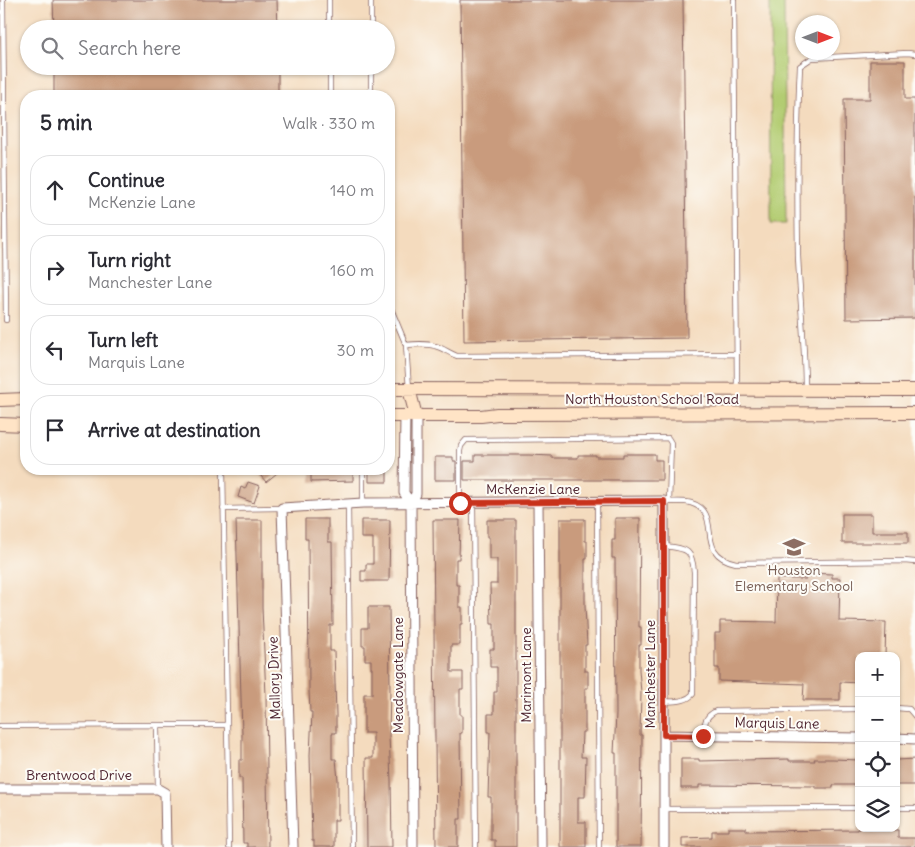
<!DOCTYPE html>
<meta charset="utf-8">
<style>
:root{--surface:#fff;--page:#f2f2f3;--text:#2b2b33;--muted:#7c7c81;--line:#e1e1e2}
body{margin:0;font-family:Delius,sans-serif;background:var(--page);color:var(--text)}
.controls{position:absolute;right:15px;bottom:15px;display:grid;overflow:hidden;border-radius:10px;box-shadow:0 1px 4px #0004}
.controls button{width:45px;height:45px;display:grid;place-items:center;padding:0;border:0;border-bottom:1px solid var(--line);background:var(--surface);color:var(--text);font:25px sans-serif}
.compass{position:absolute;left:795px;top:15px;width:45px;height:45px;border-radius:50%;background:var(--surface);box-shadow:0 1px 4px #0004;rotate:90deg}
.stop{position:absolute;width:15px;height:15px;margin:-11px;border:4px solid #c8321e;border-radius:50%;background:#fff}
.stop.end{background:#c8321e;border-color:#fff;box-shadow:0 1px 5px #0008}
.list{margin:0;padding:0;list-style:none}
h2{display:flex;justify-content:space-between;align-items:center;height:65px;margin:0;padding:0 20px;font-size:21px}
h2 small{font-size:16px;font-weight:400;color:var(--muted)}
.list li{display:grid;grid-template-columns:32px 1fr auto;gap:15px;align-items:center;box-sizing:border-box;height:70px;margin:0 10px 10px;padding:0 10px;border:1px solid var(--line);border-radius:20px}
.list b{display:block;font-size:19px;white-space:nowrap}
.list p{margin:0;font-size:16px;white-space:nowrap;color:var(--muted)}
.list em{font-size:16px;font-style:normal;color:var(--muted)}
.icon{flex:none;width:28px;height:28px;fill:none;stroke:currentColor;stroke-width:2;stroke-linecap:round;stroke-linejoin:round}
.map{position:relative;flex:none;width:915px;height:847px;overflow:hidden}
.search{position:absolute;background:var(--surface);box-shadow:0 1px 4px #0004;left:20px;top:20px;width:375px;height:55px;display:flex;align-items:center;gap:12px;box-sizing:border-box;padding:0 18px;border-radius:28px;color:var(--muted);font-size:19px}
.panel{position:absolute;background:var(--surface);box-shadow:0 1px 4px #0004;left:20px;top:90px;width:375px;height:385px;border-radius:20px}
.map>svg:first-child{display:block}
</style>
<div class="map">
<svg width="915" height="847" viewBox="0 0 915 847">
<rect width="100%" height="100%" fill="#fdfcf7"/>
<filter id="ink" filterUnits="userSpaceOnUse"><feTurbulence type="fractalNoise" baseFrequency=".02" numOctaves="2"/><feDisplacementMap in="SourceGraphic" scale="10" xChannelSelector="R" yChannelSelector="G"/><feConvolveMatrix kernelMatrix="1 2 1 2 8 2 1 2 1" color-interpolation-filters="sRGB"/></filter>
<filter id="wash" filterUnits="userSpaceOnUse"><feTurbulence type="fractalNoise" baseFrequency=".0096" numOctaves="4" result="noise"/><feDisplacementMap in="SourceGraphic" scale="20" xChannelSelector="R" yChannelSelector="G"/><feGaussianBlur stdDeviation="1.12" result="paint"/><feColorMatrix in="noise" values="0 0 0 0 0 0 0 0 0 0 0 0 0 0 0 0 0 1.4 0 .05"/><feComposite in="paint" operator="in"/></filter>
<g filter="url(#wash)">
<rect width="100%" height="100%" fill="#f4dbbe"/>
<path fill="#b2cc71" stroke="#7e764e" d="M770 0H784L786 224H771Z"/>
<g id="blocks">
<path fill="#c99b7d" d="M53 0H277L278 29H54Z
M460 0H683L687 338 464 341Z
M870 61H905V99H915V318L846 319 844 99H870Z
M54 66H278V96H54Z
M623 454H655V460H662V480H464V461H475V455H529L552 456V458H578V455H596V457H623Z
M435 457H453V461H456V480H435Z
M255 469H282L266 482Z
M311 469H353V481L311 482Z
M369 469H387V482H369Z
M248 482 260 486 254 503 238 497 241 487 245 489Z
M842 514H872V532H908V543H842Z
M615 518H640L639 627H641V645H639V670L641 692 640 735H642L641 847H616V753H614L616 714 615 558H612V540H615Z
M305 519H328V542H332L333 625H330V651H334L336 715V733H332V759H336L338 780V820H334V847H314V841H312L310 755 312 712H310L309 690 308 539H305Z
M560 519H585V541H587V559H585V606L587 645H585V671H588V688H585V732H582L581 757H586L585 797H578V822H586V847H560Z
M236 520H262V608L266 695 268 847H247V843H243L242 778H239V760H242V734Z
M361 520H390L389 581H361V571H366V564H373V538H361Z
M433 520H460L459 559H456V585H459V607H462V624H460V645H451V672H463V689H460V715H462V733H460L461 819H458V847H436Z
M487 520H516V847H495V840H491V797H488L490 732H488V714H494V692H497V667H490V649H494V624H491L490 584H497V559H489V537H487Z
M806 573 832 574V578H840L839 621 886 622 885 656H859V683L840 682V700H803L804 684 719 681V668H715V633H720V621L776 622 777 579H806Z
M368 607H389L390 689 389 736 391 780 392 847H367L366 758H373V733H364V694H372V668H371V660H365V646H362V628H368Z
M681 759H699V761L789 759V761H815L814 759H833L859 760V785H833V788H815V786L699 785V788H681Z
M915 759V785H896V760Z
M728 828H746V831L858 830V828L898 830V838H915V847H682V838L712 837V831H728Z"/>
</g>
</g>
<g filter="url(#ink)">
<use href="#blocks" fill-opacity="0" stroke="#86615e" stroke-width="1"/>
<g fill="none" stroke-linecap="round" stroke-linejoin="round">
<g stroke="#86615e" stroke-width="6">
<path id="service" d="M3 0 6 320
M329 0V29
M371 0V29
M734 0 737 389
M330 66V96
M371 66V96
M389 304 406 345 409 389
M406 345C416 344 426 343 435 346 443 348 449 353 457 356L737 354
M805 390C805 345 800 301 798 256 797 193 797 129 800 66L812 58 908 53 915 54
M223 469 229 847
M363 469V503
M597 502 599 847
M668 502C676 502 684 501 691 503 725 513 692 554 736 563L904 561 915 562
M460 503V451L461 446 466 440 668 438 671 443 669 502
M473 503 476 847
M348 504 352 847
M223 509 282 508
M664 546C686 549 692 548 694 572L693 694C686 702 675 701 664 702
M896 708 909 709 915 716
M157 725H226
M0 726 157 725 158 789
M703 736C704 724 705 716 716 711L859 709
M896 808H915
M664 809 859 808"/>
</g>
<g stroke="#86615e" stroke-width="11">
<path id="minor" d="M405 416 404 493 411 503
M538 502 541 847
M664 735 859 738
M896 738 915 739
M0 789H158L165 793 166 847
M293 847 282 508 363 503 664 501V847
M413 847 411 503 416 494V416"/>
</g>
<g stroke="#86615e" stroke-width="14">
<path id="secondary" d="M389 389 915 390
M409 389 416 416
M0 400 26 399
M389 416H481L497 414 915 413
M0 424 26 425"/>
</g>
<use href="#service" stroke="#fff" stroke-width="4.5"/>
<use href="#minor" stroke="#fff" stroke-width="9"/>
<use href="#secondary" stroke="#ffe4c6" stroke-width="12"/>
</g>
</g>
<g fill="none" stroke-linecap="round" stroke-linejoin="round" filter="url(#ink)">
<path stroke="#c8321e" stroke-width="6" d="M460 503 664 501V735L703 736"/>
</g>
<defs>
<g id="school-bare" transform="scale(1.725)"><path d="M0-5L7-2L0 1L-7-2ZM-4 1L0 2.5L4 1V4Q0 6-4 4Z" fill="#8d6e63" stroke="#fdfcf7" stroke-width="2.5" paint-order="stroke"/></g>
</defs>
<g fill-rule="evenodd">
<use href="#school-bare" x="794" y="547"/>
</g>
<g text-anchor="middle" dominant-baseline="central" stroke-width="4" stroke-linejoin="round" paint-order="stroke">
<g font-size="14" fill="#4a1f2b" stroke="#fdfcf7">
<text x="652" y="399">North Houston School Road</text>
<text x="533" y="489">McKenzie Lane</text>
<text transform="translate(650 674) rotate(-90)">Manchester Lane</text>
<text transform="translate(398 675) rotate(-90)">Meadowgate Lane</text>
<text transform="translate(526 675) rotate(-90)">Marimont Lane</text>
<text transform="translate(274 678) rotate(-92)">Mallory Drive</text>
<text transform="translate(777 723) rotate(1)">Marquis Lane</text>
<text x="79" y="775">Brentwood Drive</text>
</g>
<g font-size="14" fill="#785e54" stroke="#fdfcf7">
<text x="794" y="570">Houston<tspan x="794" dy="16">Elementary School</tspan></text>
</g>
</g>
</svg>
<div class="controls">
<button>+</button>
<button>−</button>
<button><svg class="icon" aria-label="locate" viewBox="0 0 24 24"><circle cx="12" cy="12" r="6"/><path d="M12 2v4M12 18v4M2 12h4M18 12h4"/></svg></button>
<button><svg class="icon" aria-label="layers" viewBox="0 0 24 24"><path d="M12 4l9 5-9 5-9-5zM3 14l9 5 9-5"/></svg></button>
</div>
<svg class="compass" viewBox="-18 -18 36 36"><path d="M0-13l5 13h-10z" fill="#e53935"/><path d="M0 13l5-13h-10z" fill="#7c7c81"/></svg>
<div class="stop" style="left:460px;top:503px"></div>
<div class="stop end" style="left:703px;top:736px"></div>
<div class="search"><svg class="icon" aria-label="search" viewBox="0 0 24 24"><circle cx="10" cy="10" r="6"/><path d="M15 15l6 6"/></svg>Search here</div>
<section class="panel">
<h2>5 min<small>Walk · 330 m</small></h2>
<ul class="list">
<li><svg class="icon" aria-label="ahead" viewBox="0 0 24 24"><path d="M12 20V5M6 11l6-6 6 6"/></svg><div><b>Continue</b><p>McKenzie Lane</p></div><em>140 m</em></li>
<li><svg class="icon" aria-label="right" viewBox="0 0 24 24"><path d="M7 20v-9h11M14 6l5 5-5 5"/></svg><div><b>Turn right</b><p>Manchester Lane</p></div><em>160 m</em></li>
<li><svg class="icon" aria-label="left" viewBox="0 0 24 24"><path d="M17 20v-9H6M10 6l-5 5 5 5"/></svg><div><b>Turn left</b><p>Marquis Lane</p></div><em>30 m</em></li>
<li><svg class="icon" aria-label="arrive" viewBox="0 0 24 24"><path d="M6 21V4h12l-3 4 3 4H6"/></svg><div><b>Arrive at destination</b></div></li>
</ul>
</section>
</div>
